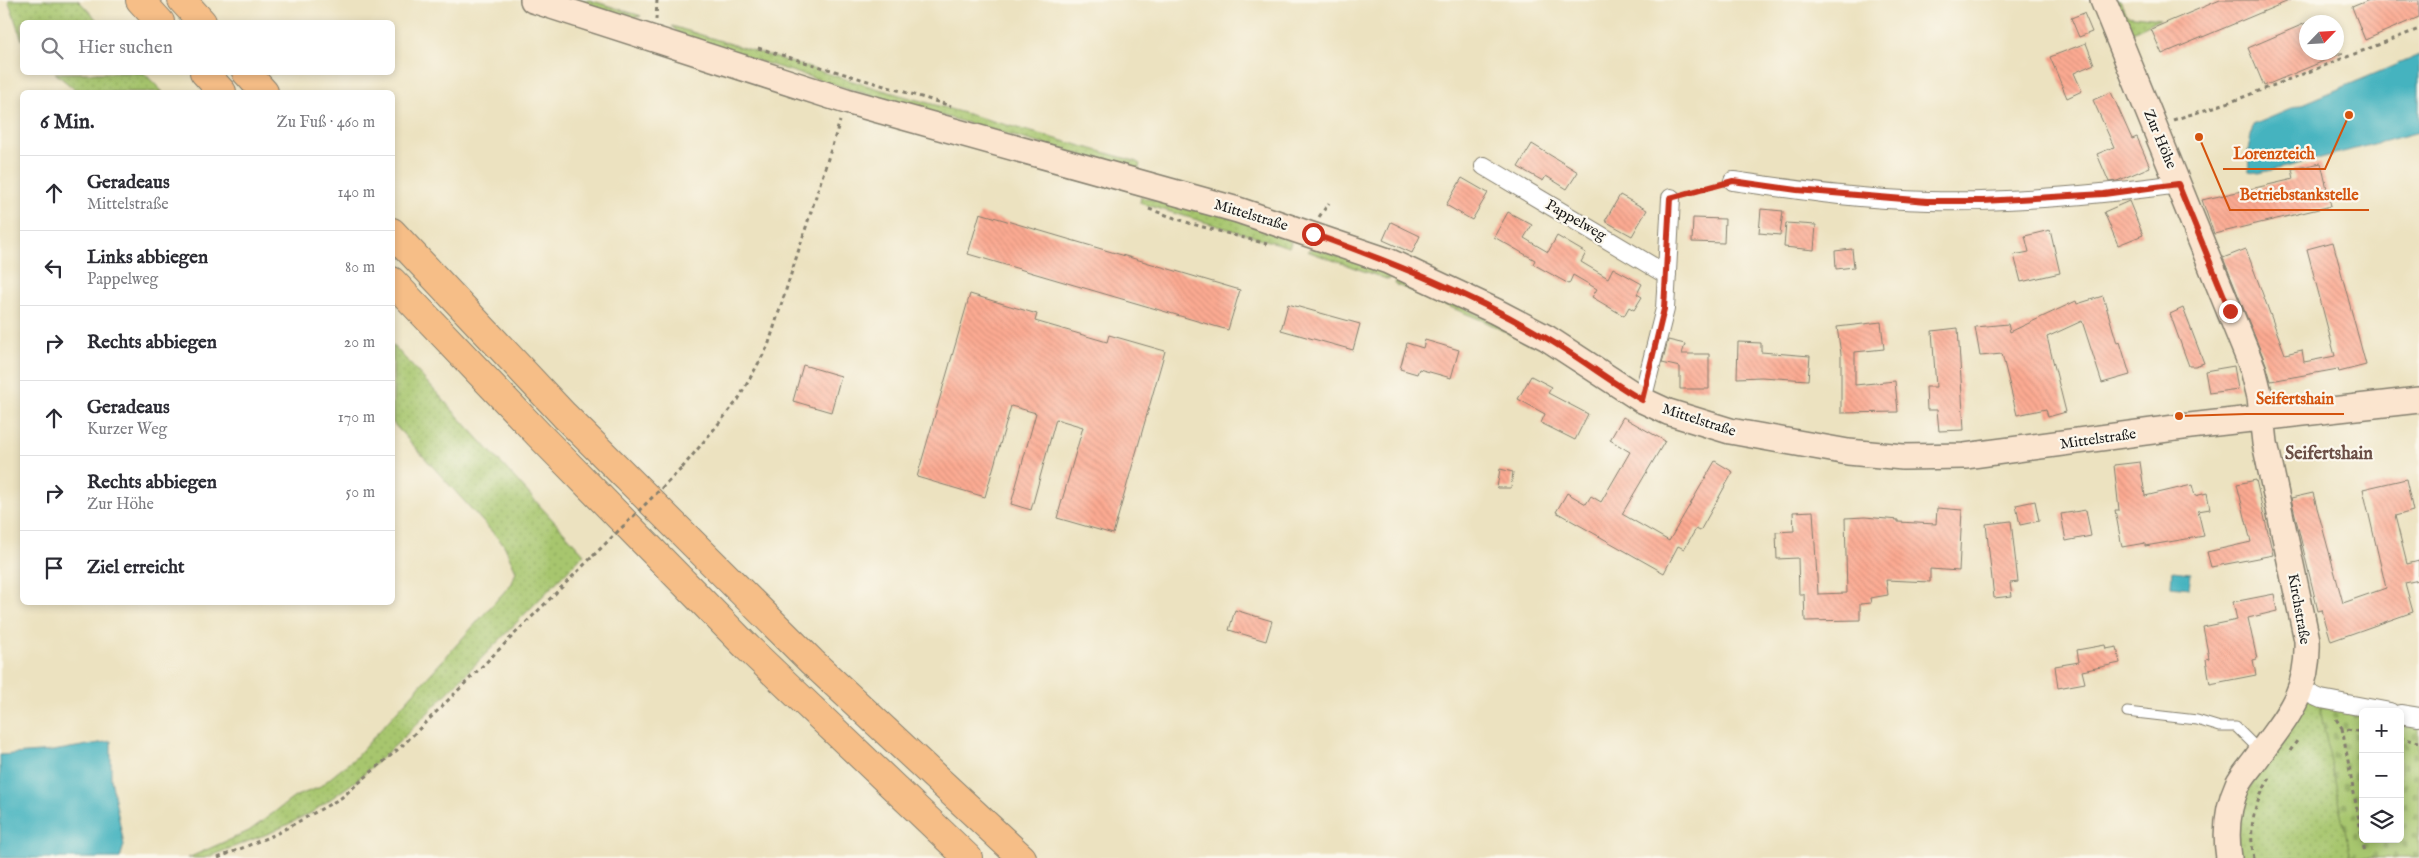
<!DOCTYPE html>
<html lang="de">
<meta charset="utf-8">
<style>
:root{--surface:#fff;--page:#f2f2f3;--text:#2b2b33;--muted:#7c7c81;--line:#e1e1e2}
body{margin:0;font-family:"IM FELL English",serif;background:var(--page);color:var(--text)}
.controls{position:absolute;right:15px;bottom:15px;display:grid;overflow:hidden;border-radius:8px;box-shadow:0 2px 8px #0003}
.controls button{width:45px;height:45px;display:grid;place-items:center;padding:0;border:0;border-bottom:1px solid var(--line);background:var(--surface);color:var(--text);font:25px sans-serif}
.compass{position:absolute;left:2299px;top:15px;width:45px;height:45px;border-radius:50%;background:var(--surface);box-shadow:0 2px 8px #0003;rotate:65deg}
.stop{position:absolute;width:15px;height:15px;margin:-11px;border:4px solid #c8321e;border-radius:50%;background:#fff}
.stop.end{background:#c8321e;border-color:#fff;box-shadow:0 1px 5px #0008}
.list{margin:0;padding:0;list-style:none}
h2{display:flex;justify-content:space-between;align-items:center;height:65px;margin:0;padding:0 20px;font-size:21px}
h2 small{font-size:16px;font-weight:400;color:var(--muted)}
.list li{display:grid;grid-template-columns:32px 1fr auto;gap:15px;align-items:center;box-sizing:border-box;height:75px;padding:0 20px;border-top:1px solid var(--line)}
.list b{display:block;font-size:19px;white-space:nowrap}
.list p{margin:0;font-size:16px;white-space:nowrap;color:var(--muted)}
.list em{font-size:16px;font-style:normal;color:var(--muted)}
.icon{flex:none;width:28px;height:28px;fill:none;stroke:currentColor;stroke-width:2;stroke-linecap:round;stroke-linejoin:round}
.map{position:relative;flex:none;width:2419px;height:858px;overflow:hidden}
.search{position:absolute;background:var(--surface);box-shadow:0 2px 8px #0003;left:20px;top:20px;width:375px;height:55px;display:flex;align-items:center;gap:12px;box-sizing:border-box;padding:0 18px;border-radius:8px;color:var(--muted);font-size:19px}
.panel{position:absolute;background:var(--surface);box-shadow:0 2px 8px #0003;left:20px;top:90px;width:375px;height:515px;border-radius:8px}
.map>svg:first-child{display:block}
</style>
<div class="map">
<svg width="2419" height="858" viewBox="0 0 2419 858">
<defs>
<pattern id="green-dots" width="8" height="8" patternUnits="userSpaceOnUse" patternTransform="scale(1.25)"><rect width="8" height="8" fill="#a7c66e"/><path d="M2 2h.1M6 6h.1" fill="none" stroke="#8faa5f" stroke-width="1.8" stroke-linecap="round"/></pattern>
<pattern id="cemetery-stones" width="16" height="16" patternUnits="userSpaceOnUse" patternTransform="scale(1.25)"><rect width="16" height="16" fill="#a7c66e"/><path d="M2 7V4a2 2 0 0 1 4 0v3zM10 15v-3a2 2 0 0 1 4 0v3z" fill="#8faa5f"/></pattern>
<pattern id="building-back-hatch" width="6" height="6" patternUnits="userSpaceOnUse" patternTransform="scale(1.25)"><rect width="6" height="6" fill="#fcaa92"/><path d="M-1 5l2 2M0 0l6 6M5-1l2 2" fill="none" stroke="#d7927d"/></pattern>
</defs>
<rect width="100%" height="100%" fill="#fbf7ec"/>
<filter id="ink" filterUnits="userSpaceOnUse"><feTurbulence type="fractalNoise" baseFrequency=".02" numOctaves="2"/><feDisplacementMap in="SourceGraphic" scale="10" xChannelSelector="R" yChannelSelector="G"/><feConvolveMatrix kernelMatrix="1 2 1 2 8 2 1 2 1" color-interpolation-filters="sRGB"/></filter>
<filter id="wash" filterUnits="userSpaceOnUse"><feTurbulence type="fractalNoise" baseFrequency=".0096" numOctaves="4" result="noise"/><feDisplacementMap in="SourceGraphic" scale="20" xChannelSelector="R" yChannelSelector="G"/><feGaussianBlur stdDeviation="1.12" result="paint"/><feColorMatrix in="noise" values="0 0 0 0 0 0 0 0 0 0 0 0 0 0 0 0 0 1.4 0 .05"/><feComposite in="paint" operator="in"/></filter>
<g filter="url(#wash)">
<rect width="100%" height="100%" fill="#ece2c0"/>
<path fill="url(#green-dots)" stroke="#627145" d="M8 0H78L99 22H22V40Z
M561 0H590L641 16 626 20Z
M2111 0H2120L2126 15 2160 19 2126 35Z
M672 26 882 90 1135 161 1140 164 1138 171 882 99 687 39 675 30Z
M55 73H144L163 92H78Z
M1141 197 1228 216 1290 240 1291 243 1289 247 1140 203Z
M1313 248 1392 273 1389 280 1307 251Z
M1398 275 1533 342 1531 345 1486 322 1395 284Z
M393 345 584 554 400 741 357 780 311 813 272 832 205 858H188L249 831 296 796 318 788 355 758 512 583 516 571 504 545 393 423Z
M2308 699 2321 704 2351 858H2239L2237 844 2242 800Z"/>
<path fill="url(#cemetery-stones)" stroke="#627145" d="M2321 699 2363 712V839H2400V714L2419 717V858H2351L2321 714Z"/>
<path fill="#44b3bf" stroke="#30686e" d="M2419 55V132L2294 165 2259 173 2249 171 2248 150 2253 125Z
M2172 571 2191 573 2189 588 2171 586Z
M111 741V779L124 845 120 858H0V755L53 751Z"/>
<g id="blocks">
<path fill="url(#building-back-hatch)" d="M2220 0H2291L2162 54 2151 29Z
M2369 0H2419V17L2365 40 2352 7Z
M2084 13 2092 32 2079 37 2071 18Z
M2306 23V52L2343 53 2264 86 2248 48Z
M2086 43 2094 64 2074 73 2082 91 2067 98 2050 57Z
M2111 92 2132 139 2137 137 2150 167 2117 181 2109 182 2097 154 2114 147 2093 100Z
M1532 144 1578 172 1567 189 1546 176 1543 181 1518 167Z
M2321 163 2331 206 2214 234 2202 200 2294 179 2292 169Z
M1462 178 1488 193 1472 220 1446 205Z
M1620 195 1647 210 1632 236 1605 221Z
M2129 201 2143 235 2118 245 2104 212Z
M1761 209 1783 211 1780 235 1759 233Z
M1508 212 1532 225 1524 238 1548 252 1557 236 1586 253 1581 262 1608 278 1613 268 1642 284 1637 294 1642 297 1634 310 1629 307 1624 316 1592 297 1597 289 1573 275 1569 284 1533 264 1535 260 1494 237Z
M980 213 1240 290 1228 330 968 254Z
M1693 218 1725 219 1724 243 1692 242Z
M1391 222 1420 236 1412 253 1383 240Z
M1786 223 1816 225 1814 250 1784 247Z
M2050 230 2060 273 2021 282 2014 255 2029 252 2025 236Z
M2333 242 2366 365 2339 372 2338 369 2271 381 2266 364 2223 258 2246 249 2285 354 2302 350 2304 362 2335 356 2307 249Z
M1852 249 1854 267 1836 269 1835 251Z
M970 294 1037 314 1035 321 1107 342 1109 335 1165 351 1113 534 1057 518 1083 427 1056 419 1031 510 1011 504 1036 413 1011 406 985 497 917 477Z
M2103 296 2117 343 2120 342 2130 375 2102 383 2082 321 2047 337 2066 412 2048 417 2046 409 2017 415 2002 354 1980 356 1975 327 2008 324 2010 332 2076 301 2077 304Z
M1288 304 1360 324 1353 350 1281 330Z
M2183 308 2204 363 2195 366H2189L2170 314Z
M1881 322 1884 349 1855 352V385L1895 381 1898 412 1841 413V354L1837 327Z
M1958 328 1964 430 1939 431 1937 410H1927L1926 387H1936L1932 331Z
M1425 340 1459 350 1451 378 1419 369 1417 374 1400 369 1407 343 1423 348Z
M1668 340 1685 344 1682 354H1709V389H1680V367L1662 363Z
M1738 342 1761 343V352L1810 356 1808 380 1761 377 1737 378Z
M803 365 841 376 831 412 793 401Z
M2234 366 2238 389 2209 393 2205 371Z
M1531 376 1552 387 1548 393 1588 414 1575 440 1541 423 1545 414 1518 399Z
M1623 417 1665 441 1622 514 1669 541 1715 461 1733 472 1700 531 1696 529 1684 549 1678 546 1664 573 1556 512 1567 493 1586 504 1591 496 1601 502 1630 452 1610 440Z
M2140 462 2145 496 2192 485 2195 496 2207 493 2210 509 2198 511 2204 536 2145 546V543L2122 547 2115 510H2119L2114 465Z
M1500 469 1513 472 1511 488H1497Z
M2406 479 2413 511 2395 516 2407 564 2419 561V580L2405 583 2413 612 2331 641 2322 610 2318 611 2291 498 2313 493 2343 603 2386 588 2363 489Z
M2256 480 2273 555 2211 567 2207 552 2251 542 2237 484Z
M2035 501 2039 521 2020 525 2016 505Z
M1937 508 1962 510 1959 571 1930 569V582L1886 580 1888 595 1870 598 1871 603 1860 604V620L1805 621 1804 594H1799L1798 558 1777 559 1776 532 1794 531 1793 512 1813 511 1818 594 1847 593 1845 518 1865 517 1898 520V522L1936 524Z
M2086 510 2091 536 2066 541 2061 514Z
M2011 521 2018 582 2010 583 2012 596 1994 598 1986 524Z
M2274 594 2277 611 2248 618 2257 659 2253 660 2256 675 2210 684 2206 659 2209 658 2203 627 2237 620 2233 602Z
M1235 610 1272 621 1266 641 1229 630Z
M2105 645 2106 649 2117 647 2120 663 2082 671 2085 683 2058 688 2055 666 2079 662 2077 650Z"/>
</g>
</g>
<g filter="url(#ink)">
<use href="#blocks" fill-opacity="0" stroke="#847f6e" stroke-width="1"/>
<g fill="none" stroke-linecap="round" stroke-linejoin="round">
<g stroke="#847f6e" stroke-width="11">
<path id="lane" d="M2127 712 2197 720 2220 727H2236L2259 750"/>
</g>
<g stroke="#847f6e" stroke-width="20">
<path id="street" d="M1484 166 1667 275
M1733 181C1797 190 1863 200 1929 201 2012 203 2096 195 2179 184
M1642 400 1665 309 1671 198
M2301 690 2321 699 2390 712
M2400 714 2419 717"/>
</g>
<g stroke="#847f6e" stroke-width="28">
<path id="secondary" d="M533 0 846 101 1238 210 1388 261 1495 311 1547 338 1642 400 1668 412 1730 431 1848 452 1903 457 1965 456 2190 426 2419 400
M2103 0 2253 369 2260 397 2265 443 2307 640C2309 693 2288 715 2258 756 2252 765 2243 774 2238 784 2227 808 2225 832 2229 858"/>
</g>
<g stroke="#847f6e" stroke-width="30">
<path id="highway" d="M140 0 160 22
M182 0 202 22
M204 72 222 92
M246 72 264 92
M392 232 564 415 812 662 1022 858
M392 281 539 435 748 648 968 858"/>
</g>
<path stroke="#847f6e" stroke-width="3" stroke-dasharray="4 4" stroke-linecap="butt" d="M656 20 657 0
M758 48 951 106
M2173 120 2233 101 2419 29
M1687 194 1718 185
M1149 209 1192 224 1267 244
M1319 217 1329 203
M682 468 738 400 768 346 840 121
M2336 719 2342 728 2363 732
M2342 728 2365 853
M2400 738 2419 742
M2290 751 2299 738
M218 858 276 834 341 798 403 745 593 556
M2254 858C2248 828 2254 803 2270 778"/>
<use href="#lane" stroke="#fff" stroke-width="9"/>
<use href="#street" stroke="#fff" stroke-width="18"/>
<use href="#secondary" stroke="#fbe5cf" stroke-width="25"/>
<use href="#highway" stroke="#f6be87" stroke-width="28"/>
<path stroke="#847f6e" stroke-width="3" stroke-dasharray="4 4" stroke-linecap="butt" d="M593 556 682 468"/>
</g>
</g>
<g fill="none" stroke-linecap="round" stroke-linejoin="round" filter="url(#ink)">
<path stroke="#c8321e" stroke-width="6" d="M1313 234C1391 262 1474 295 1546 338 1579 357 1609 381 1642 400L1664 309 1670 198 1733 181 1797 190 1927 201H1983L2104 194 2178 184 2230 311"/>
</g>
<g text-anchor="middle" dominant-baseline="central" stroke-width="4.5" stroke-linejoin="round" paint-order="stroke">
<g font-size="15" fill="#1c1c1c" stroke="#fbf7ec">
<text transform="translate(2160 139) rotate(67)">Zur Höhe</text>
<text transform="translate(1251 215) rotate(17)">Mittelstraße</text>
<text transform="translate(1576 220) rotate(30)">Pappelweg</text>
<text transform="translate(1699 420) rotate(18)">Mittelstraße</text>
<text transform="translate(2098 439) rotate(-8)">Mittelstraße</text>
<text transform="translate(2299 609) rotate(80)">Kirchstraße</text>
</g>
<g font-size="18" font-weight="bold" fill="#6a4e45" stroke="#fbf7ec">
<text x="2329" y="454">Seifertshain</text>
</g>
</g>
<path fill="none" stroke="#d4530e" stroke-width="2" d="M2349 115L2325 169H2223M2199 137L2230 210H2369M2179 416L2246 414H2344"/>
<g fill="#d4530e" stroke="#fbf7ec" stroke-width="2">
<circle cx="2349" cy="115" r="5"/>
<circle cx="2199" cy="137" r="5"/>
<circle cx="2179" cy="416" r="5"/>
</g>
<g font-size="16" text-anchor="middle" font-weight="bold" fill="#d4530e" stroke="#fbf7ec" stroke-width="4.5" stroke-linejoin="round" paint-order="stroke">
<text x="2274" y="159">Lorenzteich</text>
<text x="2299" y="200">Betriebstankstelle</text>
<text x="2295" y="404">Seifertshain</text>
</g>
</svg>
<div class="controls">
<button>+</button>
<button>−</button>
<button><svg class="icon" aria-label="layers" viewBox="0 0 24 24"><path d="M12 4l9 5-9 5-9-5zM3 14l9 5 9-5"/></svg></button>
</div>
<svg class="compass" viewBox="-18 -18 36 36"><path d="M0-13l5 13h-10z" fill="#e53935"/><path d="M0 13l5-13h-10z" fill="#7c7c81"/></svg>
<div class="stop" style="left:1313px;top:234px"></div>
<div class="stop end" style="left:2230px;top:311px"></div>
<div class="search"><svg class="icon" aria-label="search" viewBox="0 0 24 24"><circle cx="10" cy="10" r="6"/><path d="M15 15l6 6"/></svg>Hier suchen</div>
<section class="panel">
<h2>6 Min.<small>Zu Fuß · 460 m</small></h2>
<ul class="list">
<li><svg class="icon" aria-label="ahead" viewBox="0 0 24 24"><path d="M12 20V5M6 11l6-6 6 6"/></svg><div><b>Geradeaus</b><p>Mittelstraße</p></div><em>140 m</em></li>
<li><svg class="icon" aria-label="left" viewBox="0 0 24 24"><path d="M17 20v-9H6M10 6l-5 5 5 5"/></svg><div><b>Links abbiegen</b><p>Pappelweg</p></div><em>80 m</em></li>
<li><svg class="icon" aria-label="right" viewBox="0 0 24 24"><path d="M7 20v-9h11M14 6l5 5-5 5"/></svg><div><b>Rechts abbiegen</b></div><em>20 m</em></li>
<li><svg class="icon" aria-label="ahead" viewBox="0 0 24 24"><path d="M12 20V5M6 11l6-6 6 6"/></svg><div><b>Geradeaus</b><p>Kurzer Weg</p></div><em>170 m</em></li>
<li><svg class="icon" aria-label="right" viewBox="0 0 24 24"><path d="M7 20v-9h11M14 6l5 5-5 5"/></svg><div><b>Rechts abbiegen</b><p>Zur Höhe</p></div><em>50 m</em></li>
<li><svg class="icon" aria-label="arrive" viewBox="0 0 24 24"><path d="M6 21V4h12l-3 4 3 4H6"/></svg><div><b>Ziel erreicht</b></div></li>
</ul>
</section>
</div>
